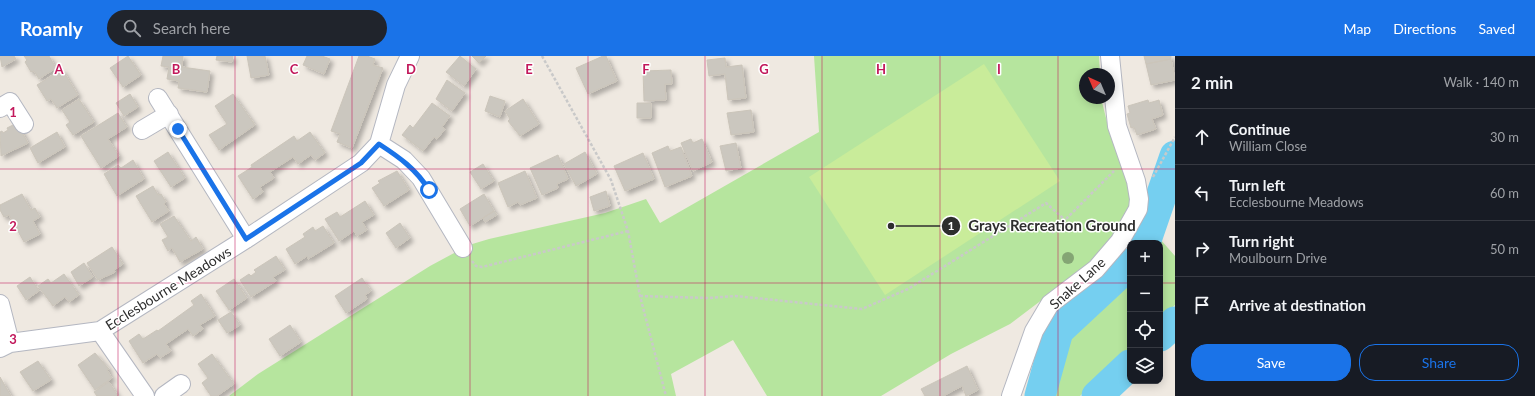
<!DOCTYPE html>
<meta charset="utf-8">
<style>
:root{--surface:#171b24;--page:#20242c;--text:#f1f3f6;--muted:#9ea1a6;--line:#363941;--accent:#1a73e8}
body{margin:0;font-family:Lato,sans-serif;background:var(--page);color:var(--text)}
.controls{position:absolute;right:12px;bottom:12px;display:grid;overflow:hidden;border-radius:8px;box-shadow:0 2px 10px #0003}
.controls button{width:36px;height:36px;display:grid;place-items:center;padding:0;border:0;border-bottom:1px solid var(--line);background:var(--surface);color:var(--text);font:20px sans-serif}
.compass{position:absolute;left:1079px;top:12px;width:36px;height:36px;border-radius:50%;background:var(--surface);box-shadow:0 2px 10px #0003;rotate:316deg}
.stop{position:absolute;width:12px;height:12px;margin:-9px;border:3px solid #1a73e8;border-radius:50%;background:#fff}
.stop.end{background:#1a73e8;border-color:#fff;box-shadow:0 1px 4px #0008}
.list{margin:0;padding:0;list-style:none}
h2{display:flex;justify-content:space-between;align-items:center;height:52px;margin:0;padding:0 16px;font-size:17px}
h2 small{font-size:13px;font-weight:400;color:var(--muted)}
.list li{display:grid;grid-template-columns:26px 1fr auto;gap:12px;align-items:center;box-sizing:border-box;height:56px;padding:0 16px;border-top:1px solid var(--line)}
.list b{display:block;font-size:15px;white-space:nowrap}
.list p{margin:0;font-size:13px;white-space:nowrap;color:var(--muted)}
.list em{font-size:13px;font-style:normal;color:var(--muted)}
.actions{display:flex;gap:8px;padding:12px 16px}
.actions a{flex:1;padding:9px 0;border:1px solid var(--accent);border-radius:16px;text-align:center;font-size:14px;color:var(--accent)}
.actions .main{background:var(--accent);color:#fff}
.icon{flex:none;width:22px;height:22px;fill:none;stroke:currentColor;stroke-width:2;stroke-linecap:round;stroke-linejoin:round}
.map{position:relative;flex:none;width:1175px;height:340px;overflow:hidden}
header{display:flex;align-items:center;gap:24px;box-sizing:border-box;height:56px;padding:0 20px;background:var(--accent);color:#fff}
header strong{font-size:19px}
nav{display:flex;gap:22px;margin-inline-start:auto;font-size:14px}
.search{width:280px;height:36px;background:var(--page);display:flex;align-items:center;gap:10px;box-sizing:border-box;padding:0 14px;border-radius:22px;color:var(--muted);font-size:15px}
main{display:flex}
aside{flex:1;background:var(--surface)}
.map>svg:first-child{display:block}
</style>
<header>
<strong>Roamly</strong>
<div class="search"><svg class="icon" aria-label="search" viewBox="0 0 24 24"><circle cx="10" cy="10" r="6"/><path d="M15 15l6 6"/></svg>Search here</div>
<nav><a>Map</a><a>Directions</a><a>Saved</a></nav>
</header>
<main>
<div class="map">
<svg width="1175" height="340" viewBox="0 0 1175 340">
<defs>
<filter id="shadow"><feDropShadow dx="3.5" dy="3.5" stdDeviation="2" flood-color="#0004"/></filter>
</defs>
<rect width="100%" height="100%" fill="#efe9e1"/>
<path fill="#b6e59e" d="M814 0H1099L1100 18H1085V42H1101L1110 78 1122 107 1129 132 1130 156 1119 173 1088 209 1010 268 951 298 881 340H767L733 284 671 318 676 340H229L258 318 430 210 469 189 489 183 605 157 646 143 660 167 819 76Z
M1160 183 1175 200V249L1160 263V187H1158Z
M1130 223V292L1080 340H1052L1064 291 1077 272Z"/>
<path fill="#c9ec9a" d="M984 8 1060 125 885 239 809 121Z"/>
<g fill="none" stroke-linecap="round" stroke-linejoin="round">
<path stroke="#75cff0" stroke-width="31" d="M1145 187 1175 100
M1160 280 1175 266
M1040 340 1058 275 1130 208
M1097 340 1130 309"/>
</g>
<path fill="#cbc7bf" stroke="#cbc5ba" filter="url(#shadow)" d="M0 0H14L16 3 2 11Z
M24 0H49L56 12 39 23 34 15 31 16 25 6 27 4Z
M128 0 141 19 123 31 110 12Z
M163 0H183L182 11 210 15 207 36 178 32 179 25 167 23 169 11 161 10Z
M217 0H233L232 6 216 4Z
M247 0H265L269 19 251 22Z
M307 0H322L330 3 324 18 303 9Z
M359 0H367L375 3 373 9 383 12 352 92 337 86 340 78 331 75Z
M460 0 476 13 464 30 446 16Z
M472 0H486L479 7Z
M603 0H606L617 25 588 38 576 12Z
M1144 0H1171V3L1146 8Z
M725 2 726 11 742 9 746 42 728 44 725 18 709 20 707 4Z
M1171 3 1175 24 1151 29 1146 8Z
M62 13 78 39 57 52 51 43 47 45 37 29Z
M671 14 672 28H665L666 44 644 45 643 15Z
M447 24 465 37 452 55 436 43Z
M130 38 138 51 124 60 116 47Z
M233 38 255 69 219 94 209 79 227 68 215 50Z
M490 40 505 45 500 61 485 55Z
M79 43 94 66 73 79 66 69 70 66 62 54Z
M523 43 539 68 520 80 508 65 510 63 505 55Z
M1148 44 1149 47 1159 44 1163 59 1152 63 1156 73 1137 79 1134 71 1131 72 1127 58 1130 57 1128 50Z
M432 47 450 60 442 71 445 73 437 83 434 81 423 95 402 79 410 69 413 72Z
M637 47H651V62H637Z
M751 54 754 76 731 79 727 57Z
M118 57 127 71 108 83 119 100 101 112 81 80Z
M17 67 28 87 1 100 0 76 2 75 3 77 8 74 7 72Z
M57 76 65 91 38 107 30 92Z
M310 76 325 97 315 104 311 99 298 108 293 101 270 116 274 122 260 131 263 136 253 143 238 120 252 111 251 109 294 80 297 85Z
M691 83 693 87 702 83 712 106 693 115 681 87Z
M736 87 741 112 726 115 720 90Z
M668 90 670 95 681 91 692 120 665 131 652 97Z
M168 96 185 122 171 131 154 105Z
M585 96 597 118 576 130 564 108Z
M643 97 654 123 625 135 614 110Z
M558 99 568 123 557 128 558 132 542 139 530 112Z
M133 104 144 123 117 140 104 118 118 109 121 112Z
M483 108 494 125 481 133 470 116Z
M397 115 409 134 384 150 372 132 380 127 378 125Z
M525 115 537 142 520 149 518 146 508 151 498 127Z
M153 130 158 139 161 138 166 146 164 148 169 155 152 166 136 140Z
M606 135 610 150 594 155 590 141Z
M22 138 31 154 35 152 40 161 33 165 40 178 24 186 9 159 4 161 0 154V149Z
M484 138 494 155 470 170 460 153Z
M365 145 374 159 362 166 367 174 357 180 354 175 339 185 325 163 337 156 340 161Z
M494 155 497 159 485 166 483 162Z
M174 160 191 185 196 181 203 193 180 206 172 192 168 195 162 184 168 181 160 168Z
M400 167 410 182 396 192 386 177Z
M323 170 334 187 308 203 307 200 295 208 286 193 305 181 303 178 313 171 315 175Z
M112 191 123 208 114 214 115 216 98 224 87 207Z
M276 200 285 214 273 221 276 225 251 241 240 224 249 218 251 220 256 216 254 214Z
M84 207 93 221 79 230 71 216Z
M64 218 79 239 69 246 65 241 53 250 38 230 48 223 51 227Z
M30 221 39 235 26 244 17 230Z
M362 222 371 235 365 239 367 243 346 257 335 240Z
M234 223 247 242 229 254 216 235Z
M201 238 215 260 200 269 203 273 193 280 188 273 166 288 171 295 160 302 157 298 143 307 129 285 139 278 143 283 157 274 158 275 194 249 191 245Z
M231 256 240 269 227 277 218 264Z
M290 269 301 286 280 300 269 283Z
M95 297 109 313 107 314 112 322 95 334 78 309Z
M212 298 234 328 217 340H211L202 327 208 322 198 308Z
M38 305 51 324 33 335 20 316Z
M967 310 978 334 966 340 962 330 943 340H925L921 333Z
M0 321 11 340H0Z
M109 326 118 340H97L94 336Z"/>
<g fill="none" stroke-linecap="round" stroke-linejoin="round">
<g stroke="#b4b7c1" stroke-width="20">
<path id="minor" d="M158 42 246 183
M0 52 10 46 24 68
M142 74 169 58
M379 88 404 104 421 122 463 192
M0 248 10 287
M100 275 145 340
M0 292 10 287 100 275 246 183 361 107 379 88 396 29 410 0
M164 340 181 328
M1011 340 1034 275 1050 248 1096 213 1120 185 1138 153 1139 143 1136 125 1117 70 1110 0"/>
</g>
<path stroke="#c9c9c9" stroke-width="2.5" stroke-dasharray="3 2" stroke-linecap="butt" d="M542 0 611 124 628 175 640 240 666 340
M1153 121 1175 81
M1052 177 1114 115
M472 205 476 210 482 211 628 175
M640 240 708 242 735 240 862 253 908 233 1046 147 1065 164"/>
<use href="#minor" stroke="#fff" stroke-width="18"/>
</g>
<circle fill="#84a574" cx="1068" cy="202" r="6"/>
<g fill="none" stroke-linecap="round" stroke-linejoin="round">
<path stroke="#1a73e8" stroke-width="5" d="M178 73 246 183 361 107 379 88C399 101 416 113 429 134"/>
</g>
<path fill="none" stroke="#c2185b" stroke-width="1" stroke-opacity="0.55" d="M118 0V340M235 0V340M352 0V340M470 0V340M588 0V340M705 0V340M822 0V340M940 0V340M1058 0V340M0 113H1175M0 227H1130M1160 227H1175"/>
<g text-anchor="middle" dominant-baseline="central" stroke-width="3" stroke-linejoin="round" paint-order="stroke">
<g font-size="14" fill="#2e2e2e" stroke="#fff">
<text transform="translate(1077 227) rotate(-42)">Snake Lane</text>
<text transform="translate(168 232) rotate(-32)">Ecclesbourne Meadows</text>
</g>
</g>
<g font-size="13" text-anchor="middle" font-weight="bold" fill="#c2185b" stroke="#fff" stroke-width="3" stroke-linejoin="round" paint-order="stroke">
<text x="59" y="18">A</text>
<text x="176" y="18">B</text>
<text x="294" y="18">C</text>
<text x="411" y="18">D</text>
<text x="529" y="18">E</text>
<text x="646" y="18">F</text>
<text x="764" y="18">G</text>
<text x="881" y="18">H</text>
<text x="999" y="18">I</text>
<text x="13" y="61">1</text>
<text x="13" y="175">2</text>
<text x="13" y="288">3</text>
</g>
<path fill="none" stroke="#2e2e2e" stroke-width="1.5" d="M891 170L951 170"/>
<g fill="#2e2e2e" stroke="#fff" stroke-width="1.5">
<circle cx="891" cy="170" r="4"/>
<circle cx="951" cy="170" r="10"/>
</g>
<g font-size="12" text-anchor="middle" font-weight="bold" fill="#fff">
<text x="951" y="174">1</text>
</g>
<g font-size="15" text-anchor="middle" font-weight="bold" fill="#2e2e2e" stroke="#fff" stroke-width="3" stroke-linejoin="round" paint-order="stroke">
<text x="1052" y="175">Grays Recreation Ground</text>
</g>
</svg>
<div class="controls">
<button>+</button>
<button>−</button>
<button><svg class="icon" aria-label="locate" viewBox="0 0 24 24"><circle cx="12" cy="12" r="6"/><path d="M12 2v4M12 18v4M2 12h4M18 12h4"/></svg></button>
<button><svg class="icon" aria-label="layers" viewBox="0 0 24 24"><path d="M12 4l9 5-9 5-9-5zM3 14l9 5 9-5"/></svg></button>
</div>
<svg class="compass" viewBox="-18 -18 36 36"><path d="M0-13l5 13h-10z" fill="#e53935"/><path d="M0 13l5-13h-10z" fill="#9ea1a6"/></svg>
<div class="stop" style="left:429px;top:134px"></div>
<div class="stop end" style="left:178px;top:73px"></div>
</div>
<aside>
<h2>2 min<small>Walk · 140 m</small></h2>
<ul class="list">
<li><svg class="icon" aria-label="ahead" viewBox="0 0 24 24"><path d="M12 20V5M6 11l6-6 6 6"/></svg><div><b>Continue</b><p>William Close</p></div><em>30 m</em></li>
<li><svg class="icon" aria-label="left" viewBox="0 0 24 24"><path d="M17 20v-9H6M10 6l-5 5 5 5"/></svg><div><b>Turn left</b><p>Ecclesbourne Meadows</p></div><em>60 m</em></li>
<li><svg class="icon" aria-label="right" viewBox="0 0 24 24"><path d="M7 20v-9h11M14 6l5 5-5 5"/></svg><div><b>Turn right</b><p>Moulbourn Drive</p></div><em>50 m</em></li>
<li><svg class="icon" aria-label="arrive" viewBox="0 0 24 24"><path d="M6 21V4h12l-3 4 3 4H6"/></svg><div><b>Arrive at destination</b></div></li>
</ul>
<div class="actions"><a class="main">Save</a><a>Share</a></div>
</aside>
</main>
